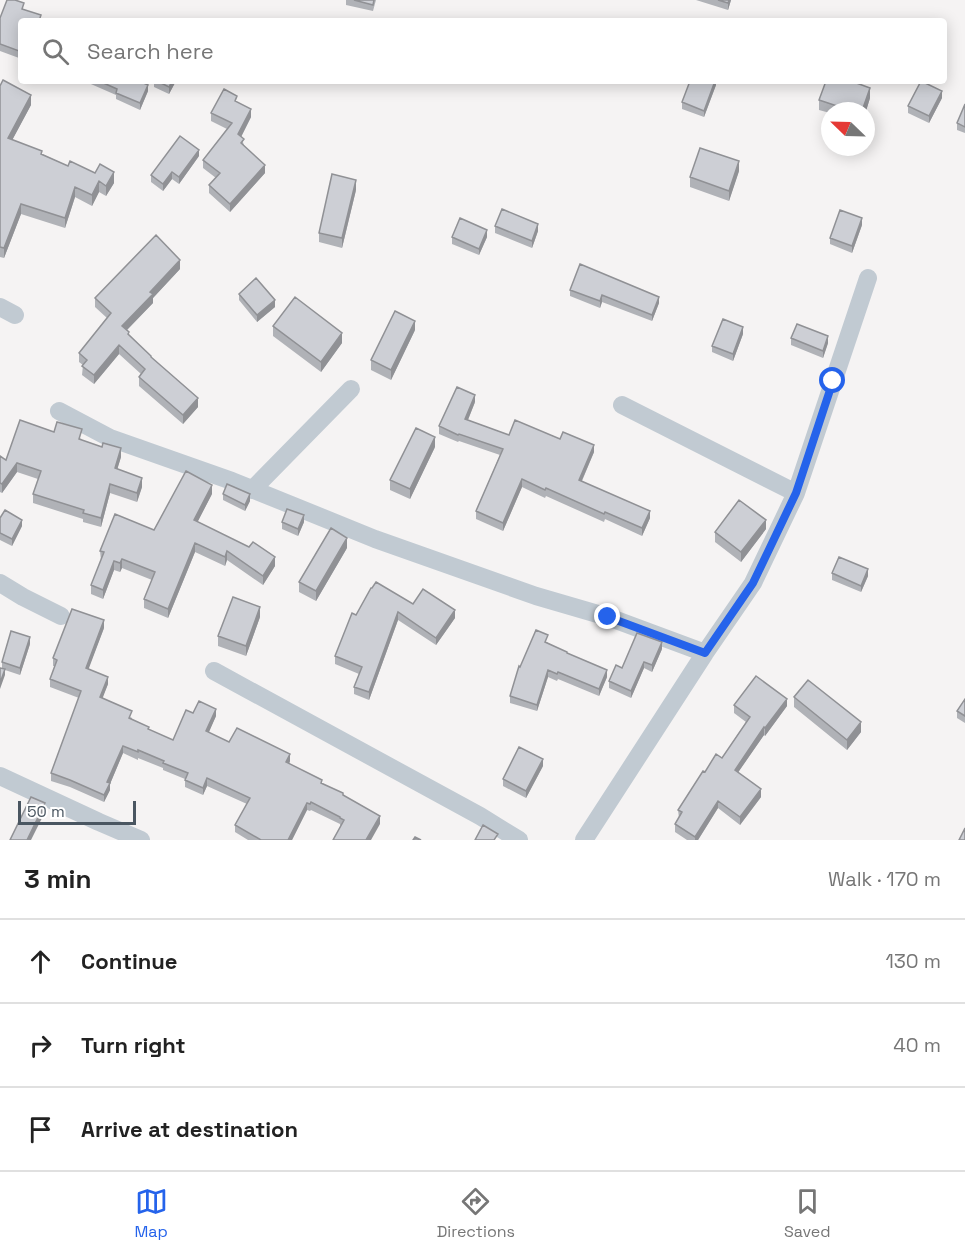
<!DOCTYPE html>
<meta charset="utf-8">
<style>
:root{--surface:#fff;--page:#f2f2f2;--text:#222;--muted:#767676;--line:#e0e0e0;--accent:#2563eb}
body{margin:0;font-family:"Space Grotesk",sans-serif;background:var(--page);color:var(--text)}
.compass{position:absolute;left:821px;top:102px;width:54px;height:54px;border-radius:50%;background:var(--surface);box-shadow:0 3px 15px #0003;rotate:293deg}
.scale{position:absolute;left:18px;bottom:15px;width:118px;box-sizing:border-box;padding-left:6px;border:3px solid #4a5661;border-top:0;font-size:16px;line-height:21px;white-space:nowrap;color:#4a5661;-webkit-text-stroke:4px #fff;paint-order:stroke}
.stop{position:absolute;width:18px;height:18px;margin:-14px;border:4px solid #2563eb;border-radius:50%;background:#fff}
.stop.end{background:#2563eb;border-color:#fff;box-shadow:0 2px 6px #0008}
.list{margin:0;padding:0;list-style:none}
h2{display:flex;justify-content:space-between;align-items:center;height:78px;margin:0;padding:0 24px;font-size:26px}
h2 small{font-size:20px;font-weight:400;color:var(--muted)}
.list li{display:grid;grid-template-columns:39px 1fr auto;gap:18px;align-items:center;box-sizing:border-box;height:84px;padding:0 24px;border-top:2px solid var(--line)}
.list b{display:block;font-size:22px;white-space:nowrap}
.list em{font-size:20px;font-style:normal;color:var(--muted)}
.icon{flex:none;width:33px;height:33px;fill:none;stroke:currentColor;stroke-width:2;stroke-linecap:round;stroke-linejoin:round}
.map{position:relative;flex:none;width:965px;height:840px;overflow:hidden}
.search{position:absolute;background:var(--surface);box-shadow:0 3px 15px #0003;left:18px;right:18px;top:18px;height:66px;display:flex;align-items:center;gap:15px;box-sizing:border-box;padding:0 21px;border-radius:6px;color:var(--muted);font-size:22px}
.sheet{height:330px;background:var(--surface)}
nav{display:flex;justify-content:space-around;align-items:center;box-sizing:border-box;height:84px;border-top:2px solid var(--line);background:var(--surface);font-size:16px;color:var(--muted)}
nav a{display:grid;justify-items:center;gap:3px}
nav .on{color:var(--accent)}
.map>svg:first-child{display:block}
</style>
<div class="map">
<svg width="965" height="840" viewBox="0 0 965 840">
<rect width="100%" height="100%" fill="#f5f3f3"/>
<g fill="none" stroke-linecap="round" stroke-linejoin="round">
<path stroke="#c1cad2" stroke-width="18" d="M0 307 15 315
M622 405 796 493
M59 411 110 438 232 481 375 539 536 596 608 617 705 653
M252 490 351 389
M0 583 23 597 61 616
M214 671 480 816 519 840
M0 776 99 822 141 840
M584 840 705 653 753 583 796 493 868 278"/>
</g>
<path fill="#b0b2b7" d="M346 0H376L373 11 346 5Z
M696 0H731L728 10Z
M24 9 41 21H21V57L19 56V58L0 51V18Z
M84 81H139L148 91 140 110 116 99V95Z
M154 81H176L169 94 154 87Z
M716 81V85L704 117 682 109V102Z
M0 86 31 105 12 140 68 166 114 183 106 196 99 192 92 206 75 197 65 228 21 214 4 258 0 257Z
M870 98 866 111H830V113L819 110V100Z
M942 98 929 123 908 113V106Z
M237 102 251 117 241 137 244 145 265 173 230 212 209 193V185L216 178 203 168V160L227 129 211 121V113Z
M965 104V133L957 130V123Z
M199 156 179 184 172 179 163 191 151 182V175Z
M739 171 729 201 690 187V177Z
M356 190 342 248 319 242V233Z
M862 225 852 253 830 244V238Z
M495 226 538 231 532 248 495 233Z
M452 237H487L479 255 452 244Z
M180 269 153 298V303L127 330 129 336 151 357 198 407 183 424 139 386V377L141 374 119 354 94 384 82 375 83 365 79 362V353L107 318 95 307V298Z
M609 277 659 303 652 321 602 302 600 308 570 296V290Z
M239 294 275 307 257 322 239 300Z
M273 326 342 343 321 372 273 336Z
M415 330 391 380 371 370V360Z
M743 334 733 361 712 352V346Z
M791 338 828 343 823 358 791 345Z
M475 402 468 420 509 435 594 452 582 481 650 518 642 536 605 519 604 522 546 496 545 498 522 487 503 531 476 519V511L500 455 459 441 458 442 439 434V426Z
M54 432 82 439 81 440 121 457 117 469 142 487 137 502 110 493 101 527 83 522V519L33 503V494L38 479 17 472 2 493 0 492V456L6 460Z
M435 447 410 499 390 490V480Z
M212 494 197 522 275 566 263 585 227 560 225 566 195 552 168 618 144 608V599L152 580 122 568 120 572 114 570 103 599 91 594V585L101 560 100 551 154 530Z
M223 494 250 501 245 511 223 500Z
M0 518 22 526 12 546 0 540Z
M282 522H304L298 536 282 529Z
M766 529 741 562 715 542V532Z
M347 548 316 601 299 592V582Z
M832 573 868 576 861 592 832 580Z
M413 604 455 618 436 645 398 620 369 700 354 694V687L359 674 335 664V656L356 615Z
M260 617 246 656 218 646V636Z
M104 628 88 669 108 684 102 698 132 718V719L149 730 173 740 193 713 216 716 208 733 229 742 290 761 289 764 343 795 380 824 341 826 340 825V824L311 810 310 811 307 810 292 840H248L235 832V825L247 804 207 786 203 795 185 787V779L163 770V768L138 758V760L123 753 110 784V790L104 802 70 787 51 781V773L79 698 50 687V679L55 666H53V658Z
M548 642V643L607 677 599 696 558 679 557 681 548 677 537 711 510 703V696L520 667Z
M30 644 20 675 5 670V675L2 668V662Z
M662 649 652 672 644 668 631 698 609 688V681Z
M794 697 861 732 847 750 794 707Z
M965 699V723L957 718V711Z
M734 705 787 706 765 736 764 735 738 772 761 797 740 825 718 808 698 840H687L675 832V824L679 818 678 810 705 772 722 758 746 722 734 713Z
M543 766 526 798 503 786V779Z"/>
<path fill="#909195" d="M729 0H731L728 10V3Z
M172 81H176L169 94V87Z
M715 81H716V85L704 117V111Z
M148 85V91L140 110V103Z
M870 88V98L866 111H862Z
M942 91V98L929 123V116Z
M31 95V105L8 148V138Z
M251 109V117L238 143V134Z
M199 150V156L179 184V177Z
M739 161V171L729 201V191Z
M265 165V173L230 212V204Z
M114 172V183L106 196V186Z
M172 172V179L163 191V184Z
M356 180V190L342 248V238Z
M99 181V192L92 206V195Z
M75 187V197L65 228V218Z
M21 204V214L4 258V248Z
M862 218V225L852 253V246Z
M538 224V231L532 248V241Z
M487 230V237L479 255V249Z
M180 260V269L153 298V303L122 335V326L150 292Z
M602 295V302L600 308V301Z
M659 297V303L652 321V315Z
M275 300V307L257 322V315Z
M415 321V330L391 380V370Z
M743 327V334L733 361V354Z
M342 333V343L321 372V362Z
M828 336V343L823 358V351Z
M119 345V354L94 384V375Z
M475 395V402L465 427V419Z
M198 398V407L183 424V415Z
M435 437V447L410 499V489Z
M594 445V452L579 487V480Z
M121 448V457L115 477V468Z
M17 463V472L2 493V484Z
M142 478V487L137 502V493Z
M522 479V487L503 531V523Z
M110 484V493L101 527V518Z
M212 485V494L194 529V520Z
M250 494V501L245 511V505Z
M650 511V518L642 536V528Z
M304 515V522L298 536V529Z
M22 520V526L12 546V539Z
M766 520V529L741 562V552Z
M347 538V548L316 601V591Z
M195 543V552L168 618V609Z
M227 551V560L225 566V557Z
M275 557V566L263 585V576Z
M122 559V568L120 572V563Z
M114 561V570L103 599V590Z
M868 569V576L861 592V586Z
M260 607V617L246 656V646Z
M455 610V618L436 645V638Z
M398 612V620L369 700V692Z
M104 620V628L86 676V668Z
M30 637V644L20 675V668Z
M662 642V649L652 672V665Z
M644 662V668L631 698V691Z
M5 669V675L0 689V683Z
M548 670V677L537 711V705Z
M607 670V677L599 696V689Z
M108 677V684L100 705V697Z
M787 699V706L765 736V728Z
M216 709V716L206 739V731Z
M861 722V732L847 750V740Z
M764 727V735L735 777V770Z
M123 746V753L110 784V790L104 802V795L107 782Z
M290 754V761L286 770V762Z
M543 759V766L526 798V791Z
M207 778V786L203 795V788Z
M761 789V797L740 825V817Z
M718 801V808L698 840H695V837Z
M45 803V812L31 840H27Z
M307 803V810L292 840H288Z
M380 816V824L371 840H366Z"/>
<path fill="#cdcfd5" stroke="#909195" stroke-width="1.5" d="M7 0H15L24 3 22 9 41 15 39 21H21V50L19 49V51L0 44V18Z
M354 0H374L373 5Z
M718 0H729L728 3Z
M3 80 31 95 8 138 42 151 41 154 68 166 70 161 95 173 100 164 114 172 106 186 99 181 92 195 75 187 65 218 21 204 4 248 0 247V86Z
M99 81H139L148 85 140 103 116 93 117 89Z
M157 81H172L169 87Z
M690 81H715L704 111 682 102Z
M826 81H851L870 88 862 111H852L819 100Z
M921 81 942 91 929 116 908 106Z
M224 89 237 96 235 101 251 109 238 134 244 139 241 143 265 165 230 204 209 185 220 173 203 160 232 123 211 113Z
M965 104V127L957 123Z
M180 136 199 150 179 177 172 172 163 184 151 175Z
M700 148 739 161 729 191 690 177Z
M332 174 356 180 342 238 319 233Z
M502 209 538 224 532 241 495 226Z
M840 210 862 218 852 246 830 238Z
M460 218 487 230 479 249 452 237Z
M156 235 180 260 150 292 153 294 122 326 129 332 128 334 151 356V357L198 398 183 415 139 377 145 369 119 345 94 375 82 366 87 360 79 353 111 313 95 298Z
M580 264 659 297 652 315 602 295 600 301 570 290Z
M256 278 275 300 257 315 239 294Z
M295 297 342 333 321 362 273 326Z
M395 311 415 321 391 370 371 360Z
M723 319 743 327 733 354 712 346Z
M797 324 828 336 823 351 791 338Z
M457 387 475 395 465 419 509 435 515 420 560 439 563 432 594 445 579 480 650 511 642 528 605 512 604 514 546 488 545 490 522 479 503 523 476 511 503 449 459 434 458 435 439 426Z
M20 420 54 432 57 422 82 429 79 439 102 447 103 443 121 448 115 468 142 478 137 493 110 484 101 518 83 513 84 510 33 494 41 471 17 463 2 484 0 483V456L6 460Z
M416 428 435 437 410 489 390 480Z
M186 471 212 485 194 520 249 547 253 542 275 557 263 576 227 551 225 557 195 543 168 609 144 599 155 572 122 559 120 563 114 561 103 590 91 585 104 552 100 551 115 514 154 530Z
M227 484 250 494 245 505 223 494Z
M739 500 766 520 741 552 715 532Z
M287 509 304 515 298 529 282 522Z
M5 510 22 520 12 539 0 533V518Z
M331 528 347 538 316 591 299 582Z
M839 557 868 569 861 586 832 573Z
M376 582 413 604 423 589 455 610 436 638 398 612 369 692 354 687 362 667 335 656 352 613 356 615 371 588H372Z
M233 597 260 607 246 646 218 636Z
M72 609 104 620 86 668 108 677 100 697 132 711 129 718 149 727 148 729 173 740 186 710 193 713 199 701 216 709 206 731 229 742 237 728 290 754 286 762 322 780 321 783 343 793V795L380 816 366 840H333L344 820 340 818V817L311 802 310 804 307 803 288 840H261L235 825 250 798 207 778 203 788 185 780 188 773 163 763 164 761 138 750V752L123 746 107 782 110 783 104 795 70 780 51 773 81 691 50 679 57 660 53 658Z
M536 630 548 635 545 642 567 652V653L607 670 599 689 558 672 557 674 548 670 537 705 510 696 519 666 520 667Z
M11 631 30 637 20 668 2 662Z
M637 633 662 642 652 665 644 662 631 691 609 681 616 665 622 668Z
M0 668 5 669 0 683Z
M756 676 787 699 765 728 764 727 735 770 761 789 740 817 718 801 695 837 675 824 682 812 678 810 703 771 705 772 716 754 722 758 750 717 734 705Z
M808 680 861 722 847 740 794 697Z
M965 699V716L957 711Z
M519 747 543 759 526 791 503 779Z
M31 797 45 803 27 840H10Z
M483 825 498 834 494 840H475Z
M965 828V840H959Z
M415 837 421 840H413Z"/>
<g fill="none" stroke-linecap="round" stroke-linejoin="round">
<path stroke="#2563eb" stroke-width="8" d="M608 617 705 653 753 583 796 493 833 381"/>
</g>
</svg>
<svg class="compass" viewBox="-18 -18 36 36"><path d="M0-13l5 13h-10z" fill="#e53935"/><path d="M0 13l5-13h-10z" fill="#767676"/></svg>
<div class="scale">50 m</div>
<div class="stop" style="left:833px;top:381px"></div>
<div class="stop end" style="left:608px;top:617px"></div>
<div class="search"><svg class="icon" aria-label="search" viewBox="0 0 24 24"><circle cx="10" cy="10" r="6"/><path d="M15 15l6 6"/></svg>Search here</div>
</div>
<section class="sheet">
<h2>3 min<small>Walk · 170 m</small></h2>
<ul class="list">
<li><svg class="icon" aria-label="ahead" viewBox="0 0 24 24"><path d="M12 20V5M6 11l6-6 6 6"/></svg><div><b>Continue</b></div><em>130 m</em></li>
<li><svg class="icon" aria-label="right" viewBox="0 0 24 24"><path d="M7 20v-9h11M14 6l5 5-5 5"/></svg><div><b>Turn right</b></div><em>40 m</em></li>
<li><svg class="icon" aria-label="arrive" viewBox="0 0 24 24"><path d="M6 21V4h12l-3 4 3 4H6"/></svg><div><b>Arrive at destination</b></div></li>
</ul>
</section>
<nav>
<a class="on"><svg class="icon" aria-label="map" viewBox="0 0 24 24"><path d="M3 6l6-2 6 2 6-2v14l-6 2-6-2-6 2zM9 4v14M15 6v14"/></svg>Map</a>
<a><svg class="icon" aria-label="directions" viewBox="0 0 24 24"><path d="M12 3l9 9-9 9-9-9zM9 14v-3h6M13 9l2 2-2 2"/></svg>Directions</a>
<a><svg class="icon" aria-label="saved" viewBox="0 0 24 24"><path d="M7 4h10v16l-5-4-5 4z"/></svg>Saved</a>
</nav>
